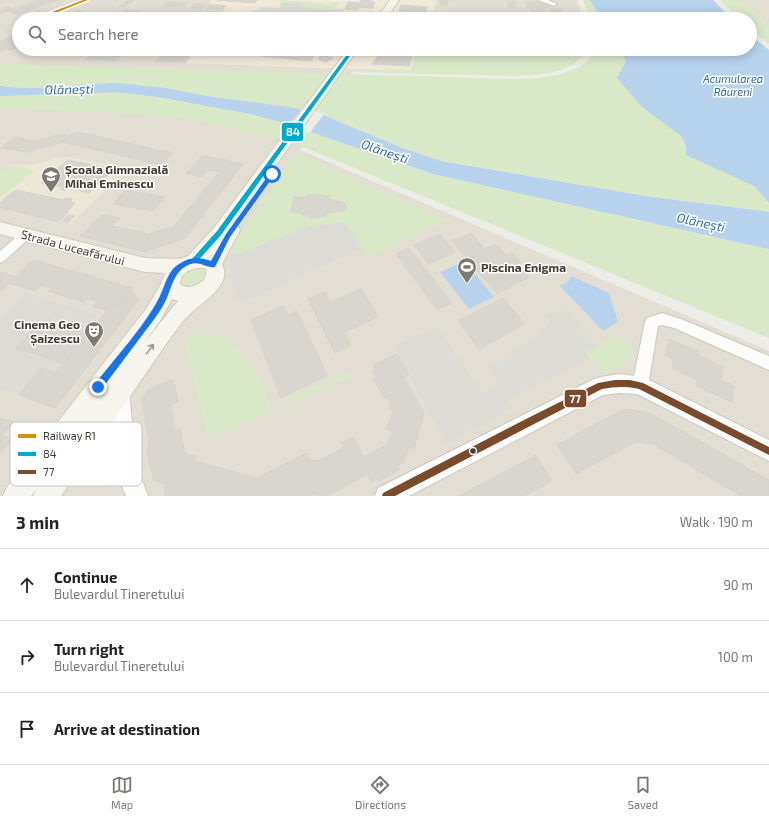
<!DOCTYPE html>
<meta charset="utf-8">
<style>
:root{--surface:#fff;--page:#f6f6f6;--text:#222;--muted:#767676;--line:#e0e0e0;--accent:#7e7a72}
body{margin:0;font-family:"Exo 2",sans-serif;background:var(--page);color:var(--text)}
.stop{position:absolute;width:12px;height:12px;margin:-9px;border:3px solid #1a73e8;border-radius:50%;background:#fff}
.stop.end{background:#1a73e8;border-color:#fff;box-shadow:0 1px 4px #0008}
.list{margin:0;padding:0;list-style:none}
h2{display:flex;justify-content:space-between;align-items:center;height:52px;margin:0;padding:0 16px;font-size:17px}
h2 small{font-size:13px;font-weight:400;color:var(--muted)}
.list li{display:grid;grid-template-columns:26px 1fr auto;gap:12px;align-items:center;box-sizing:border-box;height:72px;padding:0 16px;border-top:1px solid var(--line)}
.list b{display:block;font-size:15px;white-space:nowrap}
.list p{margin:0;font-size:13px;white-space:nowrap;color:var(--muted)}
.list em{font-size:13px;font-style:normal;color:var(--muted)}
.icon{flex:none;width:22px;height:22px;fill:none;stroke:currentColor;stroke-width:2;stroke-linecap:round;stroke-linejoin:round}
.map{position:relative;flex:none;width:769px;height:496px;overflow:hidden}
.search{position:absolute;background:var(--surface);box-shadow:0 2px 10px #0003;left:12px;right:12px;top:12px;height:44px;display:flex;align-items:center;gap:10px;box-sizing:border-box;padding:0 14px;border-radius:22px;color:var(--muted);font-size:15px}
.sheet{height:268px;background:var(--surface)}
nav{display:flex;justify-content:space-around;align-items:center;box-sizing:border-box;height:56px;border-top:1px solid var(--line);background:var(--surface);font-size:11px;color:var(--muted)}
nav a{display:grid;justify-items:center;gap:2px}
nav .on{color:var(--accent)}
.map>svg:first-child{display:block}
</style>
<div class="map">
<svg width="769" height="496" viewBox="0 0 769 496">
<rect width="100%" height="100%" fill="#eeece6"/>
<path fill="#e2ded3" d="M0 0H212L209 3 227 5 219 19H19V49H197L187 63 354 69 300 150 769 351V496H0Z
M436 0H577L584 19H517L434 12Z
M740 0H769V24L755 12Z"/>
<path fill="#f1e9d8" d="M212 0 346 1 436 0 434 12H427L424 19H219L227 5 209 3Z
M197 49H416L411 70 186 63Z"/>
<path fill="#ece8d8" d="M68 157 128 168 70 224 9 209 7 211 0 207V173L11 165 37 164 55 158Z"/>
<path fill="#d9e8c6" d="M279 0 330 4 332 2 340 3 336 8H303L300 5 283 3 278 8 281 1H278Z
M583 0H590L602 19H591Z
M720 0H740L769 24V44L750 29V19H739Z
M427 11 517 19H424Z
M416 49H588C573 75 537 75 510 76L352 72 354 69 411 70Z
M595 49H619L626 61 642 107 682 137 686 147 687 155 754 186 769 203V212L645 196 441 161 400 147 323 115 279 105 206 96 141 85 106 83 16 89 0 86V64L511 79C535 79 585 77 595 49Z
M101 92H117L158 97 246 113 281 122 433 174 769 249V338L301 146 228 127 188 119 131 114 0 108V96Z
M297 154 300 155 448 220 368 257 344 222 237 254H233L232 249 233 243 294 155Z
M11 165 35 170 0 198V173Z
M191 265 208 268 209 280 185 291 176 279Z
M199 332 233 340 262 382 272 411 219 434 206 432 184 341 186 338Z
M617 334 637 354 605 375 585 353Z
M349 372 351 377 286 404 283 400Z"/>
<path fill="#dddbd6" d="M282 3H301V5H304L303 8 345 9 338 19H222L226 14 246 13 260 9 261 7 280 8Z
M344 222 362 248 240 303 232 283 230 257 308 227Z
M25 293 98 315 83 333 57 325 61 321 54 318 50 322H47L44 325 39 323 15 349 21 351 23 350 63 364 56 373 19 395 3 389 0 392V319Z
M563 308 598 345 585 353 589 358 508 401 512 408 447 444 394 346 437 327 482 393 499 385 488 367 539 335 550 323 548 315Z"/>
<path fill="#b6d2ec" d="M590 0H713L732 19H602Z
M750 35 769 50V203L754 186 686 155V147L682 137 642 107 617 78 626 61 619 49H750Z
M116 83 166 88 206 96 295 108 323 115 400 147 441 161 645 196 769 212V249L433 174 281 122 246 113 158 97 117 92 0 96V86C38 92 78 84 116 83Z
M465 261 494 297 469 309 440 272Z
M571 276 609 293 618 322 603 331 560 286 568 282Z"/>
<path fill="#eeece6" d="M302 108 324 114 310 133 288 126Z"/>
<path fill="#d7d5ce" stroke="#d6d3cc" d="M38 0H58L17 14 8 11Z
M128 0 133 1 124 7 119 6Z
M217 0H257L255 3Z
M361 0H371V2H375L373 8 359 7 358 10 345 9 348 2 360 3Z
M440 0H448V5H440Z
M508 1 515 2V8H508Z
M167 2 187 3 184 6 161 7Z
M526 2 547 3 549 8H544L546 14H532L530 8H527Z
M194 4H207L204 8H191Z
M401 5 427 7 423 19H402L404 12H399Z
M208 6H225L222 9H206Z
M8 7 13 9 0 14V10Z
M550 9H561L565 19H552L549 10Z
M78 10 89 14 75 19H55Z
M126 10 142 11 131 19H126L134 13 123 12Z
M202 12H221L217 19H196Z
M19 34V47L10 50 7 49 0 52V41Z
M97 49H128L116 61 86 59Z
M166 49H194L185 62 156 61Z
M204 49H338L335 54 323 53 322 55H315L311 61 202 50Z
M383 49H414L409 66 372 64Z
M325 56 332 57V59L326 62 319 60V57Z
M79 132 173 153 161 165 62 142 28 152 1 148 14 137 35 141 63 134 66 136Z
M203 155 243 164 185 238 144 252 80 236 102 215 120 218 112 226 149 234 174 226 219 172 208 170 201 177 186 173Z
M68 160 114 169 89 193 67 188 65 190 60 189 62 187 41 183Z
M16 190 21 191 14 196 9 195Z
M125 190 165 197 153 211 113 204Z
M21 191 63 200 66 198 73 199 70 202 75 203 67 212H69L59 222 8 209 7 211 0 207V203L8 195 14 196Z
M316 194 330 196 329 199 345 203 347 207 344 211 332 212 327 214 326 216H320V218H310L311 215H302V213L290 212 294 197 306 198 307 195H316Z
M69 215 75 216 68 223 62 221Z
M471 233 485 249 496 244 507 255 512 252 521 262 517 264 529 277 497 294 452 241Z
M440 234 455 252 429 264 414 245Z
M409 248 452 303 437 310 396 254Z
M33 260 130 287 132 290 118 307 111 305 107 310 93 307 97 301 87 299 84 302 48 291 51 288 41 285 36 291 9 283Z
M0 272 16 277 0 292Z
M361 289 378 317 345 332 351 345 335 353 308 299 325 292 330 302Z
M132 290 139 300 130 311 118 307Z
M503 298 525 324 479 349 458 321Z
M111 305 130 311 55 408 19 395 41 368 56 373Z
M284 306 288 315 297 311 327 375 281 398 251 320Z
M47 322 87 334 63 364 23 350 22 351 15 349 39 323 44 325Z
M669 339 698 351V355L723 367 721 380 734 386 732 402 696 386 697 380 672 368 674 360 665 356Z
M397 354 409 375 404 377 424 413 414 449 409 447 404 462 399 465V470L379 481 378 479 371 482 368 474 327 496H316L315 493 310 496H165V485L154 480 147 453 149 443 142 400 147 390 173 379 178 402 171 405 175 431 180 428 185 453 195 456V461L257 478 307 453 310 460 318 461 343 448 341 443 354 437 363 457 387 445 392 432 386 429 393 413 388 399 384 397 373 378 375 376 373 372 375 364Z
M624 409 650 413 769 480V496H741L653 444 635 442 576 474 557 445Z
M0 418 13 422 2 436 12 439 0 454Z
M536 455 552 481 524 496H459Z"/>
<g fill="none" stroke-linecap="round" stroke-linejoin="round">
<g stroke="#cac8c2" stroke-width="2">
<path id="minor" d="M538 0H548L557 4 554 6Z
M27 230 31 231 33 234 31 237 4 261 0 263V251L23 231Z
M662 313 681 319 769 356V370L674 328 662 325 658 326 648 386 645 391 640 393 635 391 632 386 645 322 647 318Z
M92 423 102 428 132 454 134 460 132 466 126 468 120 466 86 437 84 431 86 425Z"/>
</g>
<g stroke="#cac8c2" stroke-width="2">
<path id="tertiary" d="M620 374 635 376 647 379 769 440V461L637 394 620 393 603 395 409 496H375L378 488 594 379 606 376Z
M119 383 126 385 129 392C133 428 134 462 148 496H126C112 463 112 427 109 392L112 385Z"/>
</g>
<g stroke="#cdcabd" stroke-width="2">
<path id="secondary" d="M390 0H399L386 19H376Z
M348 49H358L234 225 238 226 240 230 222 264C233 285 202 302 189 315 182 321 177 330 171 337L61 496H33L36 490 31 496H3L7 487 146 309 161 284 165 273 145 272 0 234V222L145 258 180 259 188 256 213 229ZM197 268H204L207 270 204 280C196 286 188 290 180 284 181 274 187 270 197 268ZM172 299 178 301 143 344 160 321Z"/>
</g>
<use href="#minor" fill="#fcfcfb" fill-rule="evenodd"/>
<use href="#tertiary" fill="#fcfcfb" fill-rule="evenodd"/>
<use href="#secondary" fill="#f5f4ed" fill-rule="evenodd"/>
<g stroke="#fff" stroke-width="3">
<path id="bus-1" d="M351 49H355L221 235 196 263H192L191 261 192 259 217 231Z"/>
</g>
<g stroke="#fff" stroke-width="3">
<path id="bus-2" d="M615 380H630L643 383 769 447V455L639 389C626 386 614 387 602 389L395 496H382L383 493 526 419 598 383Z"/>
</g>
<use href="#bus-1" fill="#00a9ce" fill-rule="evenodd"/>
<use href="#bus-2" fill="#7a4b2a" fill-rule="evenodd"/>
<g stroke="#fff" stroke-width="3">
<path id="rail-1" d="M83 0H88L40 19H34Z"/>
</g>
<use href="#rail-1" fill="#d3910a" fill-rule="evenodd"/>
</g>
<defs><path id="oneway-shaft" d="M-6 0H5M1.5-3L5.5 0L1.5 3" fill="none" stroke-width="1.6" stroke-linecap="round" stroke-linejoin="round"/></defs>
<use stroke="#9c9890" href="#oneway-shaft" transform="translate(150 349) rotate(-54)"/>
<path fill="#1a73e8" d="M270 173 275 174 230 237 215 267C204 269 199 257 183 268 173 276 171 289 166 300 159 314 149 326 140 338 127 355 114 373 101 390H95L94 387 95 384C115 358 144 327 159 298 165 287 167 271 179 264 189 257 200 257 211 261L226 234Z"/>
<defs>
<g id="school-pin" transform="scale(1)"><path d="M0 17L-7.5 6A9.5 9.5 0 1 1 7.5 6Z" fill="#7e7a72" stroke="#fff"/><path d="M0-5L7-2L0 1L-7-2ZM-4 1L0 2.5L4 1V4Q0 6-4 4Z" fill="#fff"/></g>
<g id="stadium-pin" transform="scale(1)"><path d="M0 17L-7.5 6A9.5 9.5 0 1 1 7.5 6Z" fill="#7e7a72" stroke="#fff"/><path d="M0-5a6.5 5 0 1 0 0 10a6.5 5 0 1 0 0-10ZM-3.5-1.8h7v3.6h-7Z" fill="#fff"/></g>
<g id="theatre-pin" transform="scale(1)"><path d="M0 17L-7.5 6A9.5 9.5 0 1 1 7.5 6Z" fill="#7e7a72" stroke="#fff"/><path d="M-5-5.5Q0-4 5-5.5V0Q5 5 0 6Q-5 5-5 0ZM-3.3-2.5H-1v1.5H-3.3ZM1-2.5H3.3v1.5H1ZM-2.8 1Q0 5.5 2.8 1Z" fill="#fff"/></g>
</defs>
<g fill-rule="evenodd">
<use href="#school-pin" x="51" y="176"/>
<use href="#stadium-pin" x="467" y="267"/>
<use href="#theatre-pin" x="94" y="331"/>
</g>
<circle fill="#423d33" stroke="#fff" stroke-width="1.5" cx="473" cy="451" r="3.5"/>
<g text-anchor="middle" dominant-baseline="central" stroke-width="3" stroke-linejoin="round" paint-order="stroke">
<g font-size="11" font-style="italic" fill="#2f6eab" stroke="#fff">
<text x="733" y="78">Acumularea<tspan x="733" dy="13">Râureni</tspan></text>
</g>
<g font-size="12" font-weight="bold" fill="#423d33" stroke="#fff" text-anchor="start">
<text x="65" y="169">Școala Gimnazială<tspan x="65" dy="14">Mihai Eminescu</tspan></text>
<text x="481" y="267">Piscina Enigma</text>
<text x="80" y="324" text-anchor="end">Cinema Geo<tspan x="80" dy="14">Șaizescu</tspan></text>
</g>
<g font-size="12" fill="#423d33" stroke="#fff">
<text transform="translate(73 247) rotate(15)">Strada Luceafărului</text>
</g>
<g font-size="13" font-style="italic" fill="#2f6eab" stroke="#fff">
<text transform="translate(69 89) rotate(-1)">Olănești</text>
<text transform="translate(385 151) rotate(19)">Olănești</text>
<text transform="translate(701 222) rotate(12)">Olănești</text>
</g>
</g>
<rect x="10" y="422" width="132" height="64" rx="6" fill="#fff" stroke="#c6c5c2" stroke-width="1"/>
<rect x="18" y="434" width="18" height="4" fill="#d3910a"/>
<rect x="18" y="452" width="18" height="4" fill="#00a9ce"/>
<rect x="18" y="470" width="18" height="4" fill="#7a4b2a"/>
<g font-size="11" fill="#423d33">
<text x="43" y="440">Railway R1</text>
<text x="43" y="458">84</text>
<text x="43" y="476">77</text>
</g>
<g stroke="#fff" stroke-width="1.5">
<rect x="281" y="122" width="23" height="20" rx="4" fill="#00a9ce"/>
<rect x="564" y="389" width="23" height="19" rx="4" fill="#7a4b2a"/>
</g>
<g font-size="11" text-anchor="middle" font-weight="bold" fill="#fff">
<text x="293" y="136">84</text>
<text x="575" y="403">77</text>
</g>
</svg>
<div class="stop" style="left:272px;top:174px"></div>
<div class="stop end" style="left:98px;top:387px"></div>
<div class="search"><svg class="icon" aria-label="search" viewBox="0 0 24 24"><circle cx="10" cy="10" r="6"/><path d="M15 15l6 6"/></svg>Search here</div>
</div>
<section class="sheet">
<h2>3 min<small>Walk · 190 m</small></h2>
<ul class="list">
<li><svg class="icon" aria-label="ahead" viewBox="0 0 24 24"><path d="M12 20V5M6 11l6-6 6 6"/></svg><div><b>Continue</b><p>Bulevardul Tineretului</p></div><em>90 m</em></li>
<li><svg class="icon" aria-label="right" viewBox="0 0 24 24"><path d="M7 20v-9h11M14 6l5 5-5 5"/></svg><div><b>Turn right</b><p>Bulevardul Tineretului</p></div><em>100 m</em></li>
<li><svg class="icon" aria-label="arrive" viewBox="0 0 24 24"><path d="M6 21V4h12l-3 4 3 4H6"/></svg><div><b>Arrive at destination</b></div></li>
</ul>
</section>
<nav>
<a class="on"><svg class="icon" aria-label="map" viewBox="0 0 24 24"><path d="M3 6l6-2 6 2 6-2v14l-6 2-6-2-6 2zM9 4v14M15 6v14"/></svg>Map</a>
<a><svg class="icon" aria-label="directions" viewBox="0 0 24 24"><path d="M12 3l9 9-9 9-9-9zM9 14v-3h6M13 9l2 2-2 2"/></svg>Directions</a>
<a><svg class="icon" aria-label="saved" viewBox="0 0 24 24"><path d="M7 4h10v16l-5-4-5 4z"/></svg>Saved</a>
</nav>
